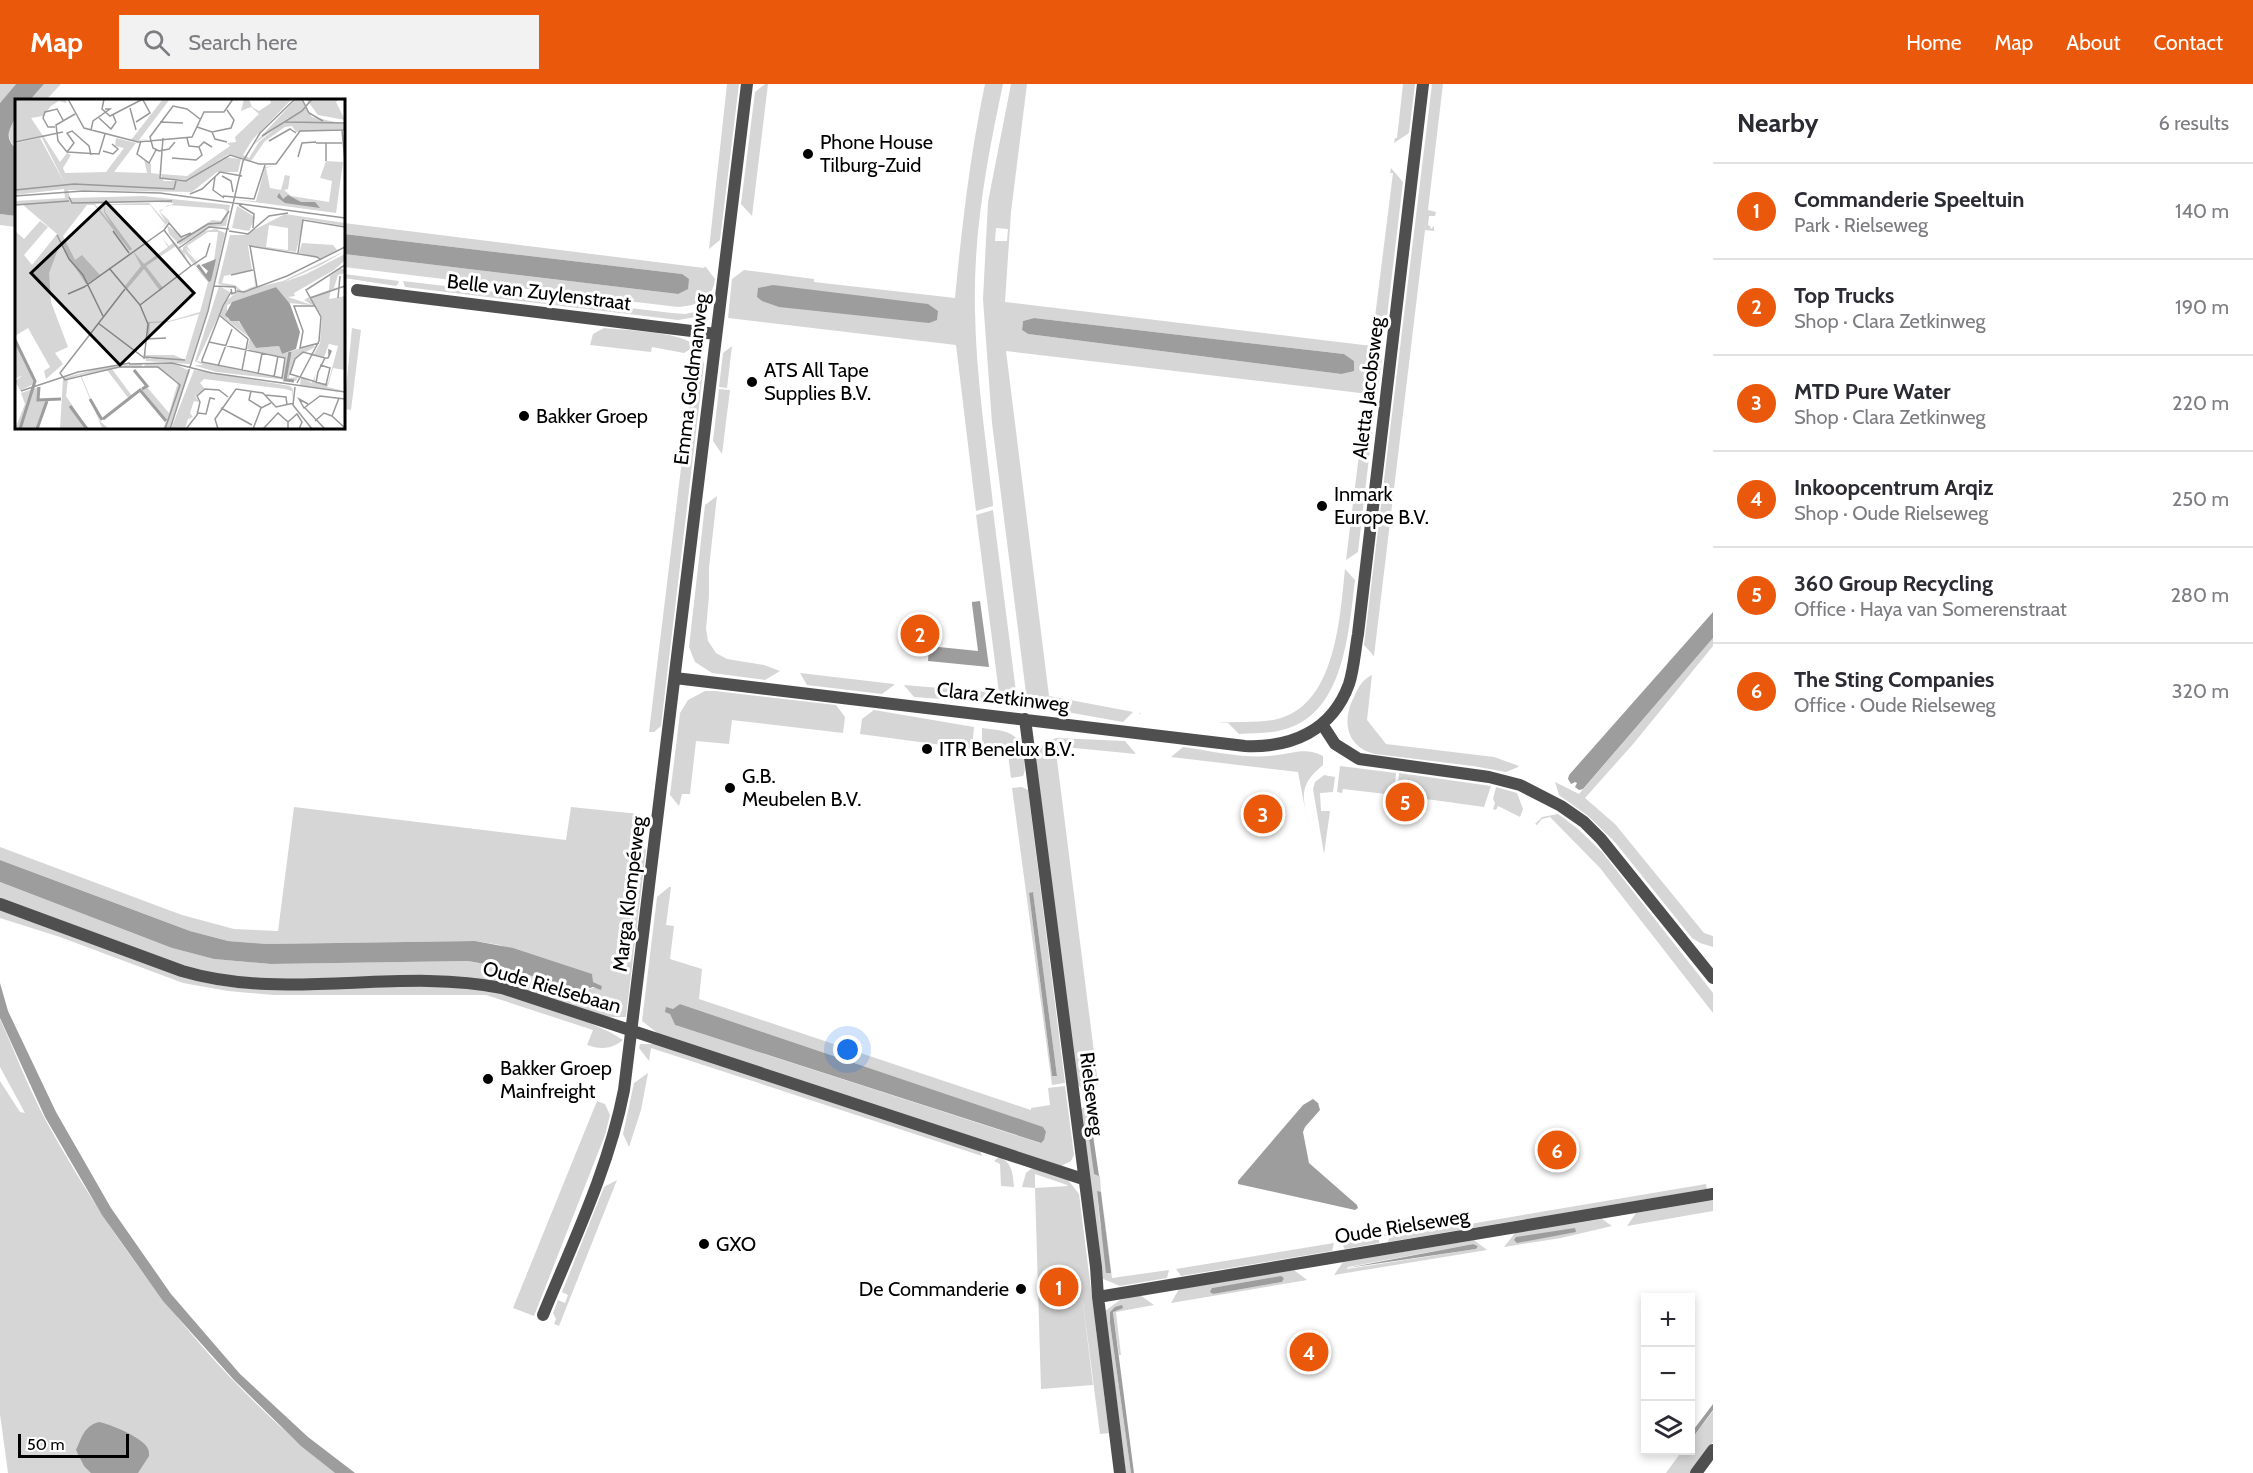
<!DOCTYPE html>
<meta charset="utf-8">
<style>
:root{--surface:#fff;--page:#f2f2f3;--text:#2b2b33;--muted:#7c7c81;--line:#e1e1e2;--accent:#ea580c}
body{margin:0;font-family:Cabin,sans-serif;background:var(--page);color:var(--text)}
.controls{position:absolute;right:18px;bottom:18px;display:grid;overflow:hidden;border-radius:0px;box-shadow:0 3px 9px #0003}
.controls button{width:54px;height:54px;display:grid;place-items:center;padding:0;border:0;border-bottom:2px solid var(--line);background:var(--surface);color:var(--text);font:30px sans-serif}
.scale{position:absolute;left:18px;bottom:15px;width:111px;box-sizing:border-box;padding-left:6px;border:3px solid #000;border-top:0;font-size:16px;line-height:21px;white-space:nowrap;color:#000;-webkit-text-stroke:4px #fff;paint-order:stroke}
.you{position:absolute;left:848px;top:966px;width:21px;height:21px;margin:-15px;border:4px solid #fff;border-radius:50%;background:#1a73e8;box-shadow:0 0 0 9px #1a73e833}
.badge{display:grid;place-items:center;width:39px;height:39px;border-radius:50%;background:var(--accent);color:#fff;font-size:20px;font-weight:700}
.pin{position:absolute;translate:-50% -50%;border:3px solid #fff;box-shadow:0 2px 6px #0006}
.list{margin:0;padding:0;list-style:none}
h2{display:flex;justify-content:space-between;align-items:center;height:78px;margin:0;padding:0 24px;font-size:26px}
h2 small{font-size:20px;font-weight:400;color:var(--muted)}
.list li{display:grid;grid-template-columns:39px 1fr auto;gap:18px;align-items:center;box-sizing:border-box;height:96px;padding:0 24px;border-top:2px solid var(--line)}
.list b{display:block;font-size:22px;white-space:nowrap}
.list p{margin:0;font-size:20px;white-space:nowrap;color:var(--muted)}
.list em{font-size:20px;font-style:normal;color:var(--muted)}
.icon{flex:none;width:33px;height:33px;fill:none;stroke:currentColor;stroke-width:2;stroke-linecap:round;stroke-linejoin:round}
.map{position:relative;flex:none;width:1713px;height:1389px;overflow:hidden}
header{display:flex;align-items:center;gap:36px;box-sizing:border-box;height:84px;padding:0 30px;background:var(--accent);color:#fff}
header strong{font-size:28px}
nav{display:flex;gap:33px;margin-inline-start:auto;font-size:21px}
.search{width:420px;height:54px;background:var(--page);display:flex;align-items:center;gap:15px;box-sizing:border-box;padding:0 21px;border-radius:0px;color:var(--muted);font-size:22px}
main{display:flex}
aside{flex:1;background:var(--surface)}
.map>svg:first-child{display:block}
</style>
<header>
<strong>Map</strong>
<div class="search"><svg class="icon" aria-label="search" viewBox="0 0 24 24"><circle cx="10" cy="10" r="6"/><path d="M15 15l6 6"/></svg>Search here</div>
<nav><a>Home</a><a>Map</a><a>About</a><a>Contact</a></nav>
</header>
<main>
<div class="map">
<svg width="1713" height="1389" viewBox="0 0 1713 1389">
<rect width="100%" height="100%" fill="#fff"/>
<path fill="#d6d6d6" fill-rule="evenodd" d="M0 0H16L0 19Z
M44 0H61L46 16H30Z
M727 0H739L720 156 709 165Z
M765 0H768L752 132 741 120 755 8Z
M985 0H1003C987 75 973 150 975 227 976 292 986 356 993 420V422L976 427 956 261 728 234 732 195 744 186 814 195V198L955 214C962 142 970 71 985 0Z
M1011 0H1027L1011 128 1005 218 1372 262 1382 274 1377 311 1006 267 1049 612 1144 630 1133 628 1123 638 1033 622 1027 617 992 339 983 215 988 118ZM996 144 1008 145 1007 157H995ZM1034 234 1344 270 1354 277 1341 290 1028 250 1022 246 1023 237Z
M1403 0H1415L1409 49 1394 59 1395 54H1397Z
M1432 0H1443L1428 126 1436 128 1435 132H1429L1428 141 1430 142 1431 145 1434 142V147L1425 146 1374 572 1364 561Z
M16 31V65C6 54 7 42 16 31Z
M1391 84 1403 98 1386 241 1375 250 1373 249 1393 89H1390Z
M0 130 16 132V143L0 141Z
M344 139 704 184 705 182 715 195C713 216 696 222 678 223L344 183V170L678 210 682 190 344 150Z
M344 190 399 197 398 200 396 202 344 194Z
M403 197 672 229 685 230 705 226 696 233 678 236 405 203Z
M352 244 361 246 351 326 344 325Z
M604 244C624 246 672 248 688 257 697 262 701 270 704 280L661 642 654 648H649L693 285 687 275 693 271 689 266 684 269 652 263 651 268 590 261 593 250Z
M732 262 727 304 719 303 723 269Z
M719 305 730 306 722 370 713 357Z
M1363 338 1372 348 1358 468 1346 476Z
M717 412 709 484V512L706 545 708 557 716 569 727 575 764 581 780 587 765 596 712 589 695 578 689 563 705 421Z
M993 426 1017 616 1010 620 914 613 904 601 999 609 976 431Z
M1345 485 1355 496C1349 544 1345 620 1294 642 1276 650 1258 649 1239 650L1228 639H1217C1237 637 1261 640 1281 634 1336 617 1340 532 1345 485Z
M1713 554V562L1634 659 1585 714 1615 740 1704 849 1713 852V863L1700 859 1692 854 1614 757 1588 732 1559 711 1555 698 1579 710Z
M800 589 894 600V601L882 610 807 601Z
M1372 591 1367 636 1386 660 1494 673 1519 682 1518 683 1506 688 1473 682 1375 670C1348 664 1342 640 1352 617 1358 605 1360 597 1372 591Z
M705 607H715L836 621 845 633 843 649 732 636 729 660 696 657 690 710H682L679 722 670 711 680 629 688 616Z
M874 626 974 643 972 665 860 650 862 635Z
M982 644C1005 647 1020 646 1024 674 1024 680 1026 686 1023 692L1011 694 1008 670 982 666Z
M1056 654 1125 657 1136 670 1064 663 1056 668 1098 1000 1087 1009 1077 1000 1036 675 1042 661Z
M1183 663C1213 667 1247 676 1277 671 1294 669 1306 663 1323 672V681C1296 703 1304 714 1309 745L1298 688 1171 673Z
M1340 682 1396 689 1394 711 1343 705 1342 709 1337 708Z
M1399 689 1491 702 1484 723 1397 711Z
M1324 691 1335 693 1333 708 1320 709 1321 727H1330L1324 770 1313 705 1315 698Z
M1022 703 1028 706 1065 999 1052 1001 1012 704ZM1033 808V809L1057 992H1052L1029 809Z
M1496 703 1517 709 1523 725 1520 733 1498 722 1496 726 1493 725 1495 719 1493 715Z
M294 723 566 756 571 723 639 730 649 743 643 749 631 748 630 759 642 760 646 766 626 933H606L508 901 266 896 199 888 0 816V798L172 864 214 875 271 880 468 877 502 883 581 907 602 902 500 861 475 857 267 860 228 857 190 847 0 776V763L182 831 234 845 278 847Z
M1558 730 1577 744 1602 768 1713 909V929L1600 784 1550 733 1542 735 1537 741 1535 740 1542 733Z
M669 803H671L666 841 674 842 670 875 702 885 699 915 1031 1026V1024L1050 1021 1048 1004 1065 1002 1074 1071 1071 1077 1061 1082 660 951 642 937 657 813ZM680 920 1042 1043 1046 1050 1040 1059 675 941 670 930Z
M0 826 211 900C288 914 373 899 452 902 489 904 523 916 557 928 581 936 604 943 623 956 612 965 601 966 587 961L593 946 486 911H274L228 907 183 899 60 853 0 834Z
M0 935C15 968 28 1003 45 1035 118 1169 214 1294 335 1389H8L0 1330V997L20 1028 25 1029 0 983Z
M640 960H656L980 1066 982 1072 651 964 649 977 639 964Z
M648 989 641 1026 629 1063 623 1050 634 999Z
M597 1017 605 1020 610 1031 605 1051 534 1232 513 1224Z
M1089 1020V1024H1086L1094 1089 1100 1092 1101 1108H1097L1100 1139 1110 1189 1103 1120 1112 1194 1169 1186 1167 1194 1120 1202 1101 1194 1080 1026Z
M999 1073C1012 1078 1013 1090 1014 1103L1001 1102 1000 1080 994 1077Z
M1031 1085H1035L1068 1096 1079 1110 1109 1349 1100 1350 1081 1203 1093 1301 1041 1305 1035 1104 1022 1103 1026 1089ZM1035 1090 1067 1101 1068 1102 1035 1104Z
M617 1096 559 1242 554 1240 556 1235 553 1229 558 1216 565 1219 568 1211 562 1208 604 1103Z
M1706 1100 1707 1105 1388 1158 1389 1154 1387 1152 1379 1153V1159L1345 1165 1340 1158 1411 1146H1414L1417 1149Z
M1713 1116V1127L1627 1142 1636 1129Z
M1602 1135 1612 1142 1561 1154 1504 1163 1515 1149Z
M1474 1156 1487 1166 1334 1191 1343 1178ZM1473 1160 1478 1162 1476 1165 1347 1185 1348 1183Z
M1334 1159 1332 1167 1181 1192 1176 1185Z
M1294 1186 1307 1196 1171 1219 1179 1205ZM1284 1193 1282 1198 1212 1210V1204Z
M1140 1211 1154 1221 1116 1228 1121 1271H1119L1113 1228 1116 1226 1115 1223 1110 1239 1131 1389H1126L1105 1227 1120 1216Z
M1713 1327V1358L1690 1389H1666L1682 1367 1690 1366 1691 1356Z"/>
<path fill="#9d9d9d" d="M16 0H44L30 16H16C16 21 18 28 16 32 10 46 3 51 16 65V132L0 130V19Z
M344 150 682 190 689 195 688 205 678 210 344 170Z
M773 201 928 220 938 227 937 236 929 239 779 223 762 217 757 213 758 204Z
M1034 234 1344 270 1354 277V287L1341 290 1028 250 1022 246 1023 237Z
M980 517 989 583 928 577 929 562 978 567 972 520V518Z
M1713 528V554L1583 705 1579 706 1575 703 1577 699 1575 698 1571 700 1568 695 1569 691Z
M0 776 190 847 228 857 267 860 475 857 513 864 592 890 593 898 602 902 601 906 593 903 581 907 502 883 468 877 271 880 214 875 172 864 0 798Z
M1033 808 1057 992H1052L1029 809Z
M0 899 8 927 56 1028 111 1124 171 1210 240 1290 308 1353 355 1389H335L301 1362 234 1296 163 1217 102 1131 45 1033 0 934Z
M680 920 1043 1043 1046 1048 1044 1056 1041 1059 675 941 670 930 665 928 666 923 673 925Z
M1313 1015 1318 1019 1320 1026 1305 1043 1303 1048 1309 1079 1357 1121 1358 1124 1355 1126 1238 1100V1097L1303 1021Z
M1085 1024H1089L1099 1092 1094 1090Z
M1097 1107 1101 1108 1111 1189H1106Z
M1575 1144 1576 1148 1517 1159 1514 1156 1516 1153Z
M1473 1160 1478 1162 1476 1165 1347 1184Z
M1281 1192 1284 1194 1282 1198 1213 1210 1210 1208 1212 1204Z
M1122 1221 1123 1224 1113 1228 1134 1389H1131L1110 1239V1228L1115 1223Z
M1713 1320V1326L1691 1356V1349Z
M99 1338C110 1340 141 1353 147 1363 149 1366 149 1369 149 1372L138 1389H91L84 1382 76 1366C82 1353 84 1342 99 1338Z"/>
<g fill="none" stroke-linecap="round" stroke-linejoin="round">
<path stroke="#4f4f4f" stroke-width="12" d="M357 206 716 250
M675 594 1245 662C1291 664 1332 647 1349 600 1354 585 1355 566 1358 550L1423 0
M1025 635 1096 1183 1098 1213 1120 1389
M1322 640 1335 660 1359 675 1489 693 1520 701 1561 722 1584 738 1601 755 1713 894
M0 820 182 887C286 918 396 883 502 904L1083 1095
M1098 1213 1713 1110
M543 1231C573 1158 609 1084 624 1006L747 0"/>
<path stroke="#4f4f4f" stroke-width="12" d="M1696 1389 1713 1366"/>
</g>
<g fill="#000" stroke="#fff" stroke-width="2">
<circle cx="808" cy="70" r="6"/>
<circle cx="752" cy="298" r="6"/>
<circle cx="524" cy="332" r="6"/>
<circle cx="1322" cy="422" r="6"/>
<circle cx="927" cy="665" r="6"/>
<circle cx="730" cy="704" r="6"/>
<circle cx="488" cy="995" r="6"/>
<circle cx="704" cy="1160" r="6"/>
<circle cx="1021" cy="1205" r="6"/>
</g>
<g text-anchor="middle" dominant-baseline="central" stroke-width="6" stroke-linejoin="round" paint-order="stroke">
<g font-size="20" fill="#000" stroke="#fff" text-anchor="start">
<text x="820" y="58">Phone House<tspan x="820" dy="23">Tilburg-Zuid</tspan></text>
<text x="764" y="286">ATS All Tape<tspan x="764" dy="23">Supplies B.V.</tspan></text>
<text x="536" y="332">Bakker Groep</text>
<text x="1334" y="410">Inmark<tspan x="1334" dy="23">Europe B.V.</tspan></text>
<text x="939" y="665">ITR Benelux B.V.</text>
<text x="742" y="692">G.B.<tspan x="742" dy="23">Meubelen B.V.</tspan></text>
<text x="500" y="984">Bakker Groep<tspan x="500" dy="23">Mainfreight</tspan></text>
<text x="716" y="1160">GXO</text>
<text x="1009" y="1205" text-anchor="end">De Commanderie</text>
</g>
<g font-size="20" fill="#000" stroke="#fff">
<text transform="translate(539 208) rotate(7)">Belle van Zuylenstraat</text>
<text transform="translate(691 295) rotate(-83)">Emma Goldmanweg</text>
<text transform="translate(1368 304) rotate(-83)">Aletta Jacobsweg</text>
<text transform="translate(1003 613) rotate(7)">Clara Zetkinweg</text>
<text transform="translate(629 810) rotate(-83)">Marga Klompéweg</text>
<text transform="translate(552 903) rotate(16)">Oude Rielsebaan</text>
<text transform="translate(1092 1010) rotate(83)">Rielseweg</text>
<text transform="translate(1402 1142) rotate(-9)">Oude Rielseweg</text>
</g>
</g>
<g transform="translate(15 15)">
<rect width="330" height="330" fill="#fff"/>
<path d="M0 0H52L51 4 44 2 36 7 28 17 16 19 28 37 34 36 29 38 45 63 52 54 56 56 48 69 50 74 91 73 109 49 100 47 101 39 121 44 99 73 132 74 129 60 136 65V74L144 75 148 59 144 76 149 82H173L210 58 226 60 223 73H202L177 93 53 91 55 99 128 97 215 106 211 127 197 128 189 132 201 130 210 134 193 210 175 265 131 262 130 258 135 260 140 259 130 258 131 248V256H159L170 261 184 215 154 223 135 224 134 238 143 239 133 238V223L154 222 185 213 193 183 180 168 196 183 203 133H193L172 147 177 155 171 149 173 153 183 164 180 167 169 153 172 160 161 147 131 167 148 189 145 192 129 170 112 190 116 196 105 182 110 187 126 167 118 152 129 165 153 148 147 139 154 147 158 144 156 139 168 152V148L186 134 165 146 154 135 152 126 169 139 197 121 206 122 212 113 209 110 153 106 145 113 155 122 142 132 150 125 135 106H90V113L117 150 115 152 79 106H72L48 137 60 161 67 156 85 176 71 185 45 145 34 174 36 203 53 248 40 254 48 265 31 280 29 272 35 268 13 229 0 237V132L9 140 25 122 33 128 9 156 17 166 42 135 8 106H0V102L50 99 49 90 0 96V44L25 39 50 85 26 37 0 42ZM128 102 159 104 144 112 151 123 134 104 90 105 89 113 96 125 80 105ZM148 0H155L124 41 134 40 123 42 116 41ZM229 0H234L237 8 244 12 256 4 255 0H277L238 40 228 56 234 59 244 43 278 15 237 47 281 0H286L297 18 330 25V30L281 33 277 27 270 28 250 42 236 62 214 55 172 81 147 79 146 75 172 77 215 47 212 44 221 43 220 38 244 15 236 8 226 12ZM291 0H324L321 3 330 21 303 16ZM311 62 328 63 321 114 223 101 241 102 250 68 258 67 251 69 255 89 266 91 270 76 275 77 273 90 269 91 276 97 314 103 317 82 305 79ZM222 107 240 118 234 132 217 129ZM270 115 330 124V127L289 120 281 153 233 147 237 171 209 177 207 184 220 186 227 192 240 187 238 173 241 188 230 193 223 192 221 189 203 185 215 136H229ZM254 126 273 129V151L251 148ZM287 144 318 146 322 151 307 160 284 154ZM330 152 306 166 269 183 291 175 330 155V161L319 171 279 194 280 197 273 198 297 206 289 201 294 198 299 206 272 204 261 188 212 206V220L223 222 235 236 241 249 264 247 267 255 298 245 300 248 280 259 274 279 283 278 281 282 202 273 181 267 180 266H188L180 262 204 187 215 193 182 262 266 280 271 260 232 250 235 239 205 216 211 202 222 193 268 182ZM325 170H330V174L323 176 319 189 324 188 316 191 314 200 330 197V271L318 269 313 287 312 288 330 292 285 286 286 278 297 284 301 274 299 284H313L323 247 314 245 309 258 298 257 305 244 307 218 295 198 314 191 315 177ZM0 240 21 284 2 293 5 291 0 282 8 276 0 280ZM127 264V268L133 264 160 265 175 272 154 330H148L151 322 125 291 131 287 154 314 163 283 141 268 120 269 115 268 97 270 117 297 114 300 92 271 66 276 85 322 94 330 87 329 65 276 53 280 51 297 73 330H45L48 279 86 269ZM179 271 275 287 278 290 277 303V292L270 290 189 280 185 284 190 290 180 297 184 303 179 302 175 314 178 318 173 320 170 330H156ZM24 288 22 300H32L22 330H0L10 305 6 294Z" fill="#d6d6d6" fill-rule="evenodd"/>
<path d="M264 94 268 100 273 96 286 103H300L305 109 270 104 262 98ZM201 160 196 182 194 183 181 167 184 165 191 175 193 172 186 166ZM261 188 275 205 285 233 281 250 267 255 264 247 241 249 224 222H216L210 216 217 203Z" fill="#9d9d9d"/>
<path fill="none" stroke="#9d9d9d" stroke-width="3" d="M0 241 20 282 5 330M275 253 270 281 279 282M119 271 132 287 127 290M24 288 23 301 46 300M75 300 87 321M55 307 72 330M88 320 125 291 151 322M22 330 32 302"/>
<path fill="none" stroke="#999" stroke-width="1.5" d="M53 0 69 29 123 43 177 38 189 13H209L218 0M89 0 87 10 95 17 128 0M287 0 294 14 308 22M115 9 121 31M60 15 41 26 43 42 52 53 84 55 90 35M84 19 96 30 101 23 98 16M121 23 135 14 128 1M145 23 168 24M270 23 330 24M40 28H33L28 19 30 13 42 10 48 21M182 28 197 33 216 29 219 21 212 11M76 31 78 22 95 10H90M327 31 330 62M197 33 200 40 212 43M247 37 287 12 297 0M148 39 145 79 171 82 215 56 244 65H261L285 32 330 31M172 39 174 47 184 48 189 43 197 48M126 42 122 55 134 64 141 51M254 42 275 30 281 34M0 43 48 33M160 43 154 50 144 52 138 49 135 38 158 7 172 10 185 20M301 44H327M311 44V62M88 52 98 55 103 50 97 45M52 53 59 44 52 34 57 32 74 47 76 56M283 58 287 44 301 43M157 59 181 61 187 56 184 48M207 77 216 82 218 93M200 78 198 91 209 99M0 91 59 85 159 90 161 82M175 95 187 90 205 73 227 77M0 97 68 92 145 94 330 119M208 97 239 100 250 66M54 98 57 104 157 102M0 106 54 102M224 106 239 115 238 129M149 131 154 124 166 138 176 134M149 131 176 167M98 132 114 154M214 132 233 135 254 117 273 114M42 136 54 160 68 176 88 217M162 144 193 125 206 124 214 112M164 149 194 128 214 130M283 154 288 121 330 128M176 167 191 157 195 144M94 169 125 206M216 176 238 171M199 187 220 188 221 193 217 195 216 190M242 188 235 147 302 158 306 161M110 190 45 274 50 281 104 268H143L165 286 150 330M222 192 229 193 272 177 330 148M53 195 69 188 149 131M295 199 330 187M323 199 325 177M125 206 176 167M125 206 133 225 129 260M300 207H279L288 232 285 249 304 244M204 216 233 240 227 271M83 224 128 258 170 261M131 240 151 239M194 243 270 259 267 279 187 263V261L208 207 216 193M114 265 157 264 197 274 330 293M305 266 315 269 311 286 275 275 280 260 288 253 310 259M203 267 217 230M243 275 247 254M259 278 263 257M282 284 304 242 306 218 291 191 330 166M301 284 303 273 310 259H313L314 257 316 252 314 251V257M280 288 278 306 297 330M6 292 63 273 115 264M236 292 234 301 247 309M250 296 271 298 272 306M324 299 317 317 330 329M293 305 284 300 289 309 305 297 330 300M206 309 237 326M290 309 310 330M183 314 191 315 195 299 200 300M300 322 309 314 317 317M155 330 193 212 228 62 245 34 280 0M171 330 182 316 185 303 182 297 190 290 204 291 213 298M203 330 200 320 221 290 248 294 261 308 279 304M238 330 246 309 256 304M248 330 263 314 273 323M273 330V323L282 315 287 323 284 330"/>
<path fill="#000" fill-opacity="0.15" stroke="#000" stroke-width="3" d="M91 103 179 194 105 266 16 174Z"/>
<rect width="330" height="330" fill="none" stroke="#000" stroke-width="3"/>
</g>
</svg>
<div class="controls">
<button>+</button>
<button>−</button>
<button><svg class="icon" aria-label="layers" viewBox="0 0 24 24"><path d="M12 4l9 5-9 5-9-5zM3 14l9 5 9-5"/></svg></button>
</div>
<div class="scale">50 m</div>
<div class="you"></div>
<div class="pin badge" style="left:1059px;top:1203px">1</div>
<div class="pin badge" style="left:920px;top:550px">2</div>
<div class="pin badge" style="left:1263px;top:730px">3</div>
<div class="pin badge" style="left:1309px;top:1268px">4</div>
<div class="pin badge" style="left:1405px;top:718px">5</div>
<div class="pin badge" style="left:1557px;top:1066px">6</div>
</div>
<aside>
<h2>Nearby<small>6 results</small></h2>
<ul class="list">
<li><span class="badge">1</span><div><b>Commanderie Speeltuin</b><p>Park · Rielseweg</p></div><em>140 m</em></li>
<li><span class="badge">2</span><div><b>Top Trucks</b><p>Shop · Clara Zetkinweg</p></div><em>190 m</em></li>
<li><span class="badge">3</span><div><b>MTD Pure Water</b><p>Shop · Clara Zetkinweg</p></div><em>220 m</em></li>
<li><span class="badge">4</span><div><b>Inkoopcentrum Arqiz</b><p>Shop · Oude Rielseweg</p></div><em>250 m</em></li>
<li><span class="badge">5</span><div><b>360 Group Recycling</b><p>Office · Haya van Somerenstraat</p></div><em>280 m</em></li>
<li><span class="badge">6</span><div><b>The Sting Companies</b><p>Office · Oude Rielseweg</p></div><em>320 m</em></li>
</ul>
</aside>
</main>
